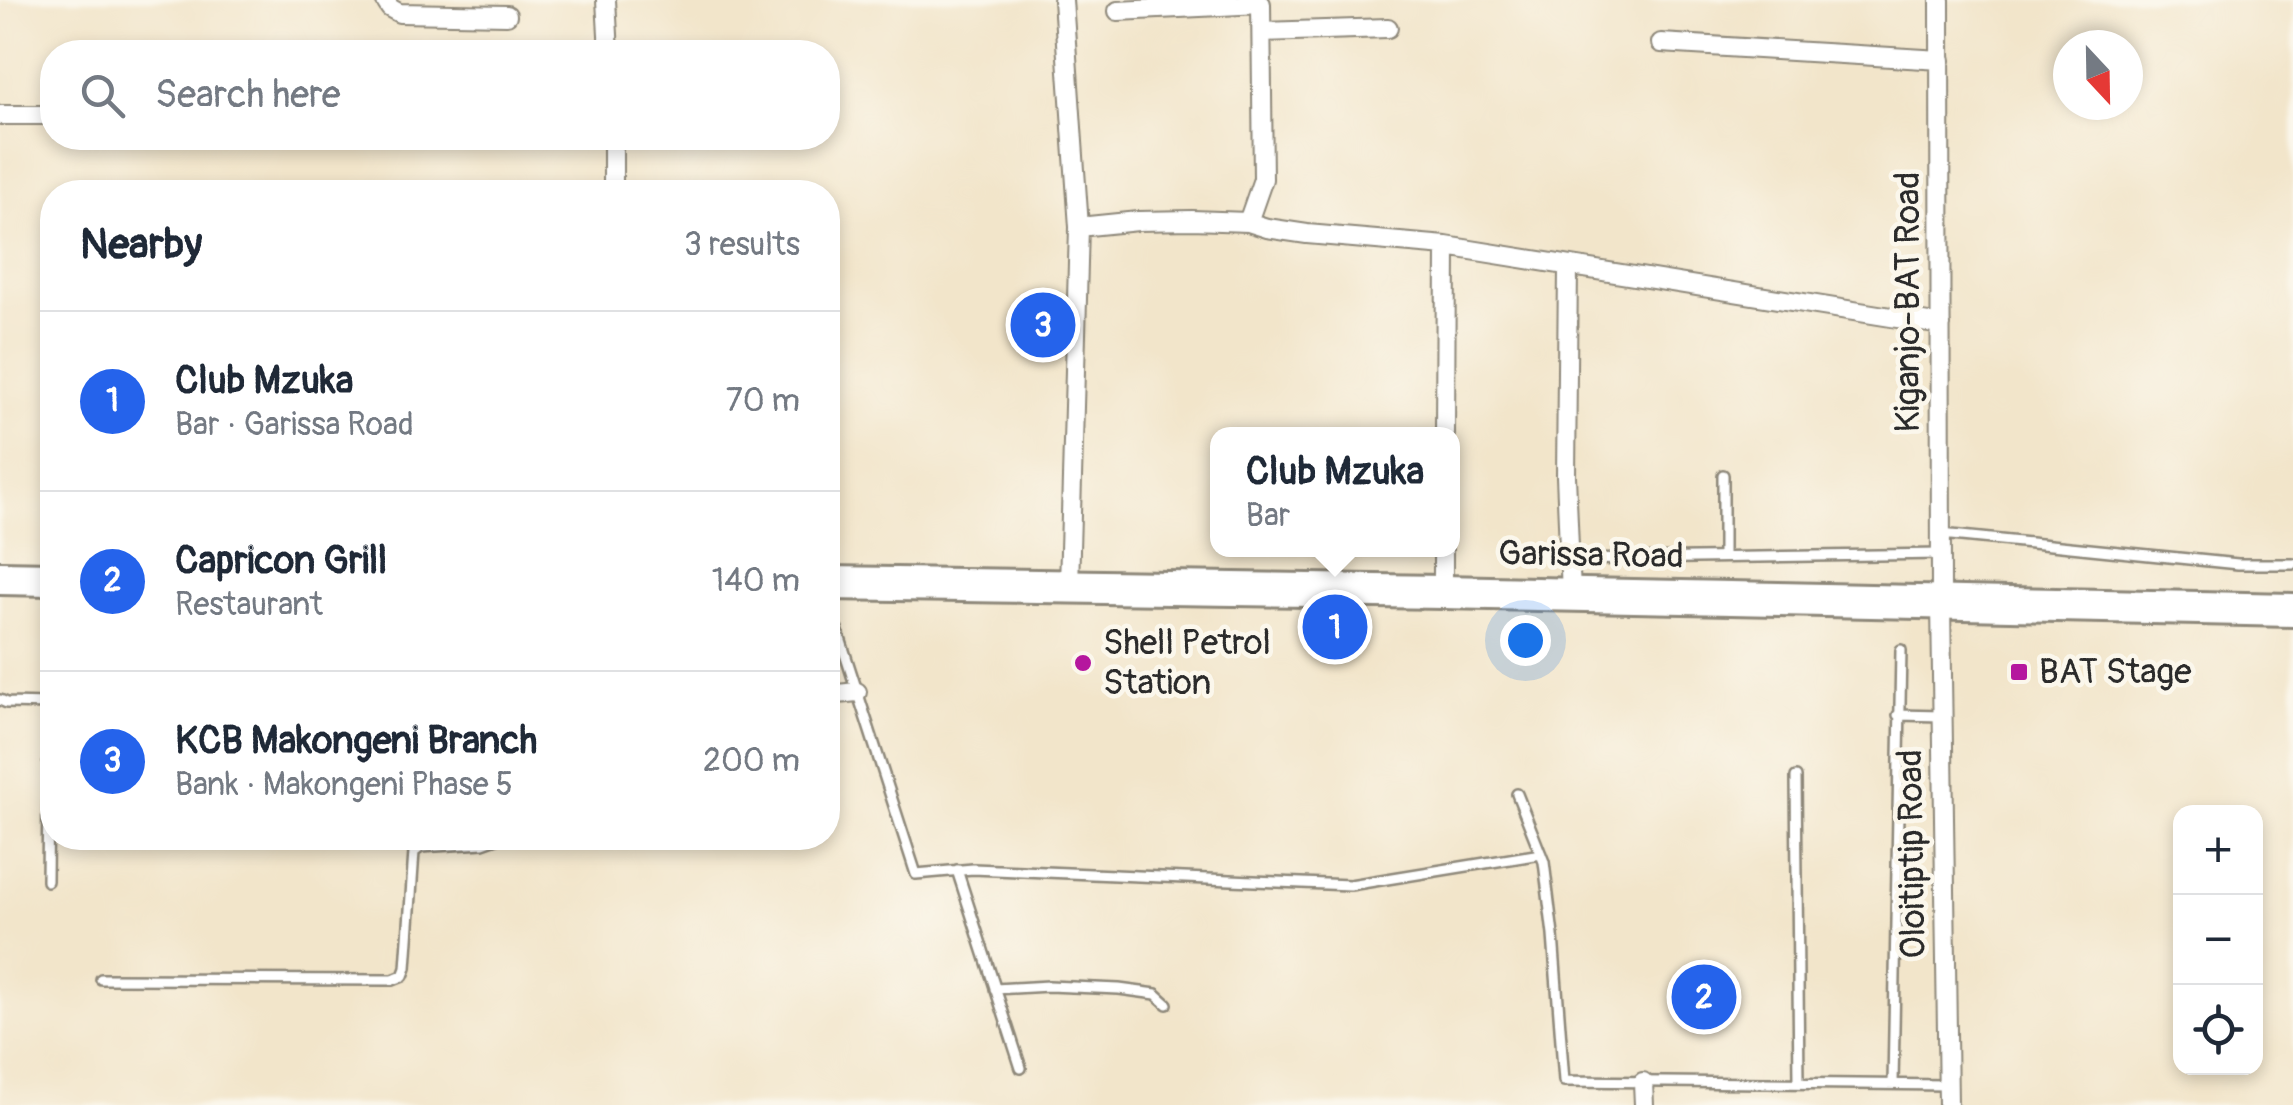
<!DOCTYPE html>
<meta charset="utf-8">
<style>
:root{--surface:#fff;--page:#f2f2f3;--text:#1f2937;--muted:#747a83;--line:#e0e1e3;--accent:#2563eb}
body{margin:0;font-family:Pangolin,sans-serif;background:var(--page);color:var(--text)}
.controls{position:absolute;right:30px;bottom:30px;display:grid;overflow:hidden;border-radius:20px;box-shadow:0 5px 15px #0003}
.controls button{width:90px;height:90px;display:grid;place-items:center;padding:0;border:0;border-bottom:2px solid var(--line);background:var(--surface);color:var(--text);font:50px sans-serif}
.compass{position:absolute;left:2053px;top:30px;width:90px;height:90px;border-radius:50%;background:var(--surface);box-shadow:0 5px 15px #0003;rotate:158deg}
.you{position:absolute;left:1525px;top:640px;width:35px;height:35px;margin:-25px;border:8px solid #fff;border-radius:50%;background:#1a73e8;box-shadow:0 0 0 15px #1a73e833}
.badge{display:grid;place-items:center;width:65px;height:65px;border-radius:50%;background:var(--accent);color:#fff;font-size:32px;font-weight:700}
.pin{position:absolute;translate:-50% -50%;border:5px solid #fff;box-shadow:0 2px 10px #0006}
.popup{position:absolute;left:1210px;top:427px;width:250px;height:130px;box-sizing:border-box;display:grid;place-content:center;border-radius:20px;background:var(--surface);filter:drop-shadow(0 2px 8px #0005);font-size:32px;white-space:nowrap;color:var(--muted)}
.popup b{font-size:38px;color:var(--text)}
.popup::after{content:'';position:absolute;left:50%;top:100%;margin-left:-20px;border:20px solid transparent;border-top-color:var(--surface)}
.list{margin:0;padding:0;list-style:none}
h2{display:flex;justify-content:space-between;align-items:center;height:130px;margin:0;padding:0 40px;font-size:42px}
h2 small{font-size:32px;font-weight:400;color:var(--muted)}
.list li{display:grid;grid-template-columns:65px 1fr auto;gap:30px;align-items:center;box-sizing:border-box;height:180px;padding:0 40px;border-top:2px solid var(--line)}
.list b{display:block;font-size:38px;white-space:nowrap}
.list p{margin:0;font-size:32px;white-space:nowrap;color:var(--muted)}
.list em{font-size:32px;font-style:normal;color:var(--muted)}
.icon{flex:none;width:55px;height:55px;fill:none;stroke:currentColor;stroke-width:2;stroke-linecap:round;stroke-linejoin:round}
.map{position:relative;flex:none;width:2293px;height:1105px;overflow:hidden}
.search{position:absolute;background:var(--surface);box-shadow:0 5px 15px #0003;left:40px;top:40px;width:800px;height:110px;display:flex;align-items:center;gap:25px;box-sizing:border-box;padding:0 35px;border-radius:40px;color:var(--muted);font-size:38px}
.panel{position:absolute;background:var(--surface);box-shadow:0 5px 15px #0003;left:40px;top:180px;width:800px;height:670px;border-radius:40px}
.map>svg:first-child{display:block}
</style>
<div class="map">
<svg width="2293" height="1105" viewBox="0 0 2293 1105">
<rect width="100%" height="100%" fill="#fbf7ec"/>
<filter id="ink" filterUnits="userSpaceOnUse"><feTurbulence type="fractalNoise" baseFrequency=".01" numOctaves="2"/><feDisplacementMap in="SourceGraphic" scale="20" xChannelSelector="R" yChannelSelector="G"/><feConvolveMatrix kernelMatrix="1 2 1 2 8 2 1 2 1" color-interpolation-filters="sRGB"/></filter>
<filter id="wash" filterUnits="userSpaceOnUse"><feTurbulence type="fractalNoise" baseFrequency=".0048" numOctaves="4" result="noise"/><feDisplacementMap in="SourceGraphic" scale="40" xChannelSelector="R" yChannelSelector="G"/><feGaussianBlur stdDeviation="2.25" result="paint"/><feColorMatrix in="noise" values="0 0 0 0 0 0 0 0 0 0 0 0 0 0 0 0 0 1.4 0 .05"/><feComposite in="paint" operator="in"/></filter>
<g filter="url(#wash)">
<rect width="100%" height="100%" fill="#f2e5ca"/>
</g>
<g filter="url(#ink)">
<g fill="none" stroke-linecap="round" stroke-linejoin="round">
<g stroke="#8e887a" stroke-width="14">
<path id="lane" d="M1941 534 2238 564H2293
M1723 557V475
M1570 560 1941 554
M828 601 916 874 973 869 1350 885 1541 854
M0 700 7 703 49 704
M1898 715 1942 716
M1796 777 1799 1083
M1517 794 1544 862 1553 935 1564 1081 1947 1085
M957 870 1021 1068
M47 881 49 704H52
M101 979 393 980 403 976 406 968 414 852 421 847 483 843 497 838
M995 989 1049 986 1119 989 1156 994 1167 1004
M1893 1084 1901 650"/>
</g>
<g stroke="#8e887a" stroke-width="22">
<path id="street" d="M385 0 390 8 399 13 507 15
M606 0 609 52
M1063 0 1079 227 1069 586
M1940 0 1941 603 1948 1105
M1118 11 1261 4 1263 179 1248 222
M1262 32 1388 28
M1661 43 1941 60
M0 115H52
M613 192V138
M1079 227 1138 221 1192 220 1248 222 1267 228 1307 234 1446 246 1941 325
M1568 267 1566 476 1571 594
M1445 434 1446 246
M1443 592V550
M828 695 857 692
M1643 1082 1644 1105"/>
</g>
<g stroke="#8e887a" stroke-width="38">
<path id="highway" d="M0 578 52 579
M828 583 1443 592 2293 610"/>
</g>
<use href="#lane" stroke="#fff" stroke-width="9"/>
<use href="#street" stroke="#fff" stroke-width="18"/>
<use href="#highway" stroke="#fff" stroke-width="32"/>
</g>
</g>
<g fill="#b5179e" stroke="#fbf7ec" stroke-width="4">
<circle cx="1083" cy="663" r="10"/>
<rect x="2009" y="662" width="20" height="20" rx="5"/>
</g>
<g text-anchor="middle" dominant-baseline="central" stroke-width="9" stroke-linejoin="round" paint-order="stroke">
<g font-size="35" fill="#2b2b2b" stroke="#fbf7ec">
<text transform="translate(1908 302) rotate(-90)">Kiganjo-BAT Road</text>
<text transform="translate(1591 555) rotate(1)">Garissa Road</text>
<text transform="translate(1912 854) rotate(-91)">Oloitiptip Road</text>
</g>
<g font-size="35" fill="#2b2b2b" stroke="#fbf7ec" text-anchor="start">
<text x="1103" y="643">Shell Petrol<tspan x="1103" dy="40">Station</tspan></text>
<text x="2039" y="672">BAT Stage</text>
</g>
</g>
</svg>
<div class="controls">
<button>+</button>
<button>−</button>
<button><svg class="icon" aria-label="locate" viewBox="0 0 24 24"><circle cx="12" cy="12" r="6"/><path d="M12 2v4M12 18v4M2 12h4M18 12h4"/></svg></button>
</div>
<svg class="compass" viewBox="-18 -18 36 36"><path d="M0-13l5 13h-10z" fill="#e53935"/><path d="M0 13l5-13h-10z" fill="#747a83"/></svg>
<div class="you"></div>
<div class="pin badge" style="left:1335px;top:627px">1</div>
<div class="popup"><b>Club Mzuka</b>Bar</div>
<div class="pin badge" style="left:1704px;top:997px">2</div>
<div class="pin badge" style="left:1043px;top:325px">3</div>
<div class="search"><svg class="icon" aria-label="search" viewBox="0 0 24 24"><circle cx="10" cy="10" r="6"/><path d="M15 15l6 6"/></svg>Search here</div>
<section class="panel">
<h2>Nearby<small>3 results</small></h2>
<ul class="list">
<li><span class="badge">1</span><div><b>Club Mzuka</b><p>Bar · Garissa Road</p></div><em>70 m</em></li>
<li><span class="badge">2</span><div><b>Capricon Grill</b><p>Restaurant</p></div><em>140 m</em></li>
<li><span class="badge">3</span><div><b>KCB Makongeni Branch</b><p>Bank · Makongeni Phase 5</p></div><em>200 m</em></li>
</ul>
</section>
</div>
